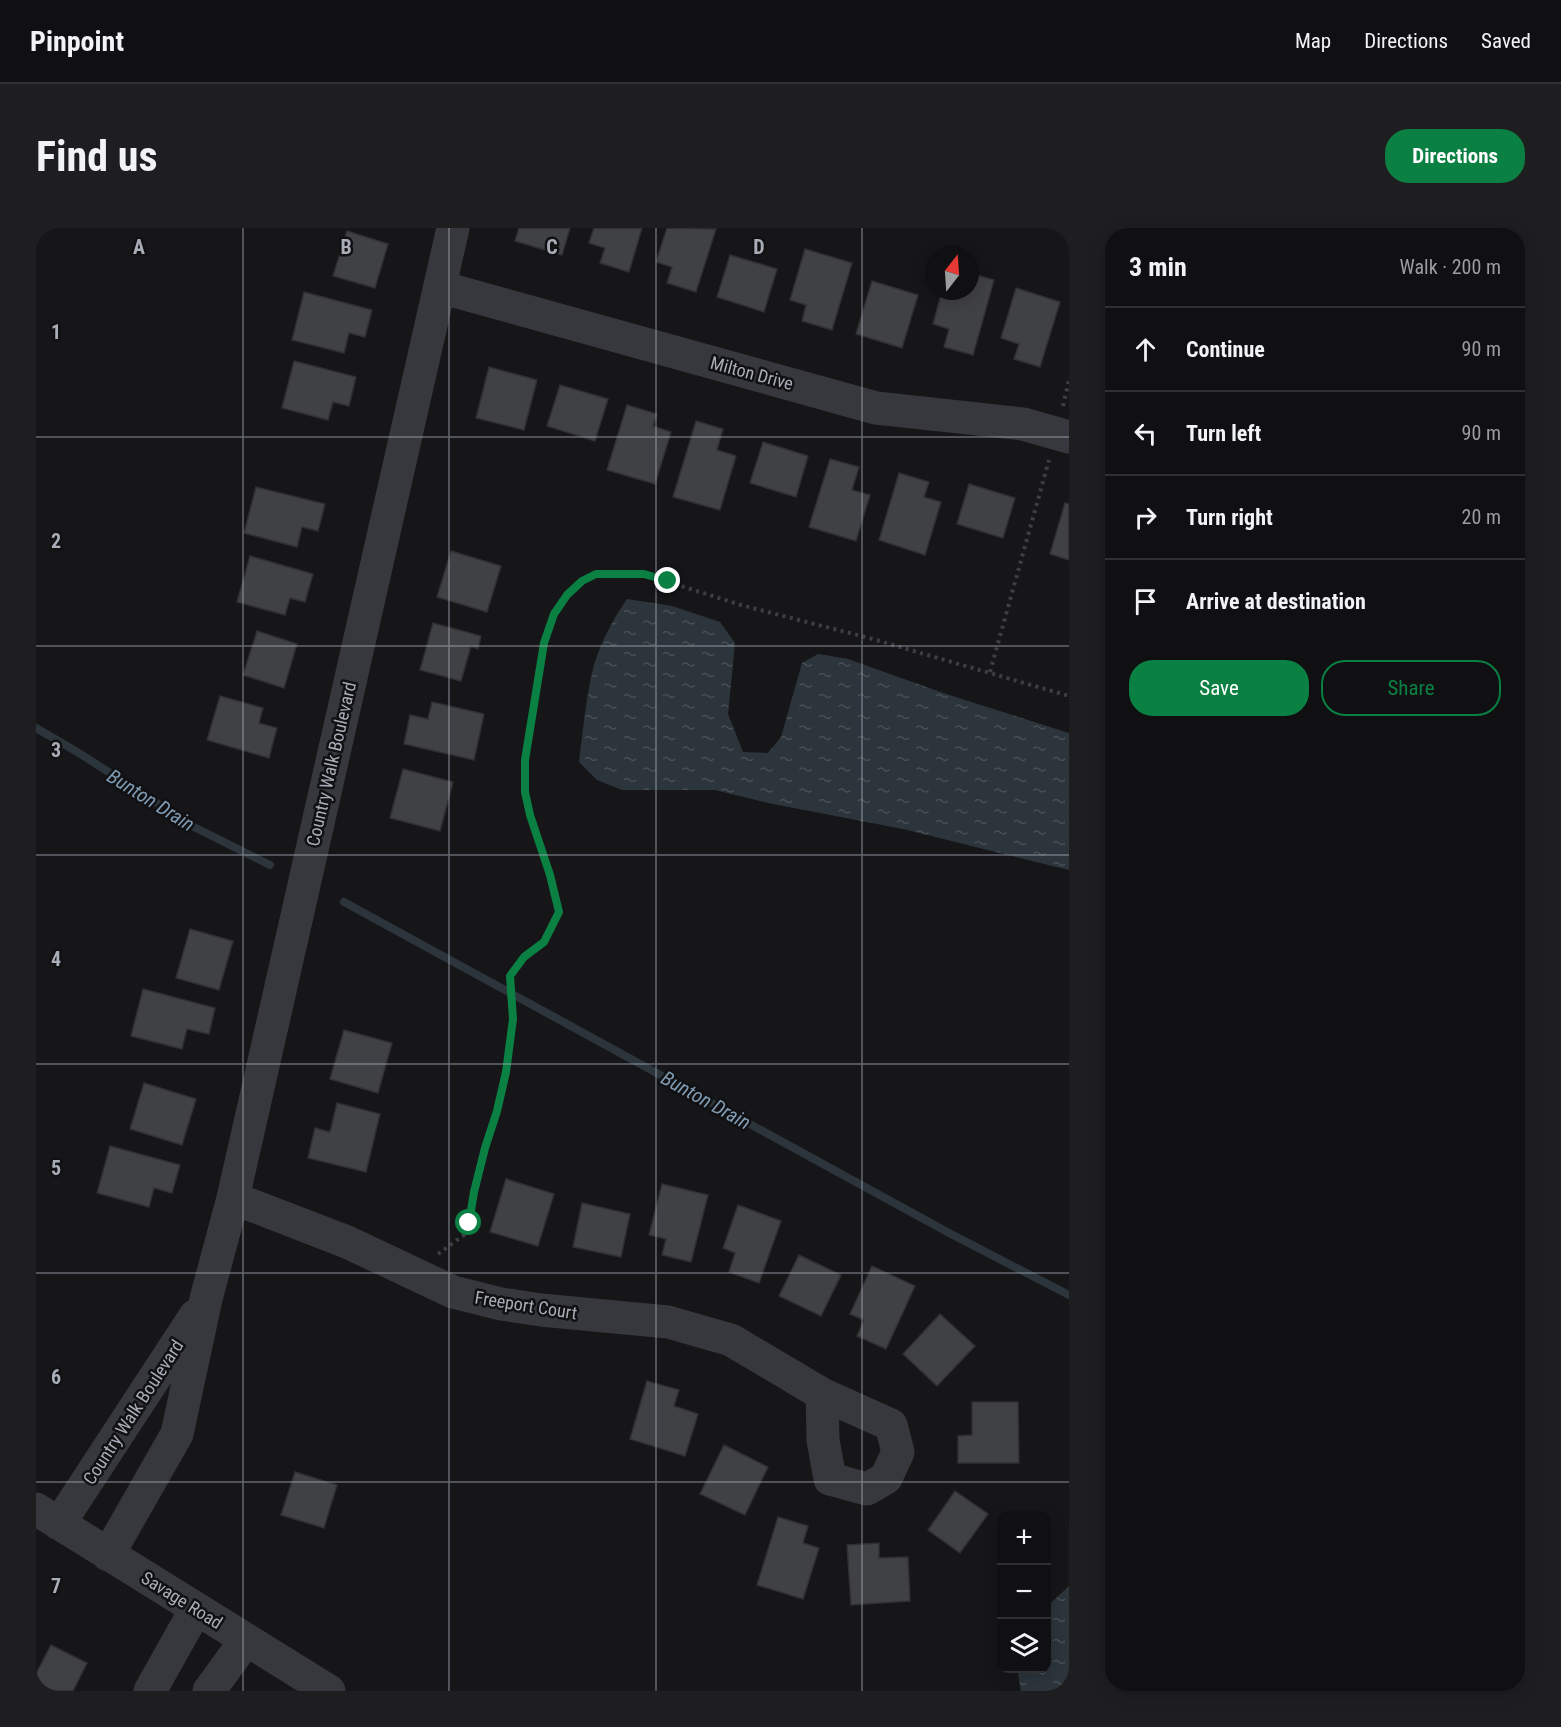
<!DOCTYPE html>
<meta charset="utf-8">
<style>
:root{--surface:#101012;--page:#1e1e20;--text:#f1f3f6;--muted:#9c9d9f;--line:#303032;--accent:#0b8043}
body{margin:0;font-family:"Roboto Condensed",sans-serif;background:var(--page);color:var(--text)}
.controls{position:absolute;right:18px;bottom:18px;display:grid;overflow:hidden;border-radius:12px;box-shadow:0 3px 15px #0003}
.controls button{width:54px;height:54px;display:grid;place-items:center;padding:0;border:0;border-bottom:2px solid var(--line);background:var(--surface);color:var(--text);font:30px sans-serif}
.compass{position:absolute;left:889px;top:18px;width:54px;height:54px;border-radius:50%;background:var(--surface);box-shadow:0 3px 15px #0003;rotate:17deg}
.stop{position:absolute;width:18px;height:18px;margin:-14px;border:4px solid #0b8043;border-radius:50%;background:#fff}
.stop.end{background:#0b8043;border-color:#fff;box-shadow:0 2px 6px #0008}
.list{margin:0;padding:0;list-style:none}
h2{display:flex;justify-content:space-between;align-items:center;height:78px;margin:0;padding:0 24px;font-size:26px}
h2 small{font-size:20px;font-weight:400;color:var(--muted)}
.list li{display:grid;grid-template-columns:39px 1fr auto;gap:18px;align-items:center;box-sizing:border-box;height:84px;padding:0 24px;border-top:2px solid var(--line)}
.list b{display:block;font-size:22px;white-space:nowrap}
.list em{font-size:20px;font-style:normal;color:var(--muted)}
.actions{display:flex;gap:12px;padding:18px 24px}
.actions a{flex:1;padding:14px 0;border:2px solid var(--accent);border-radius:24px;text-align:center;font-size:21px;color:var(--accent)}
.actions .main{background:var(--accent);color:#fff}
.icon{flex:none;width:33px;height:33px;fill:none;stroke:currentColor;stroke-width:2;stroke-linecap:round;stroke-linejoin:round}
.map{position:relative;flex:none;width:1033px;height:1463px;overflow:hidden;border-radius:24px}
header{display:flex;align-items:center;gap:36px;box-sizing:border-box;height:84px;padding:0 30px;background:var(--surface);border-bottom:2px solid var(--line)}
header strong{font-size:28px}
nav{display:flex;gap:33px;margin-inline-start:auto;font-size:21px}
.intro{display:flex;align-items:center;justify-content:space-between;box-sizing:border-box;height:144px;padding:0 36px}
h1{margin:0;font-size:42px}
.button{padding:15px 27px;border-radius:24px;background:var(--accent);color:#fff;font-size:21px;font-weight:700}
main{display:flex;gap:36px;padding:0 36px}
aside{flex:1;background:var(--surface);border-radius:24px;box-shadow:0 3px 15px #0003}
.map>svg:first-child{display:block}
</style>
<header>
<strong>Pinpoint</strong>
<nav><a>Map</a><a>Directions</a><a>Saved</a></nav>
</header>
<div class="intro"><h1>Find us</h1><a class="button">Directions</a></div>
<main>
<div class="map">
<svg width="1033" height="1463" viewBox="0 0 1033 1463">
<defs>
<pattern id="water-ripples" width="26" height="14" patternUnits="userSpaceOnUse" patternTransform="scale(1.5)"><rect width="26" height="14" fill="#2c353c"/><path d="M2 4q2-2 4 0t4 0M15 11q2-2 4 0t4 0" fill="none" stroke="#485056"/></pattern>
</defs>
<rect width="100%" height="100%" fill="#161618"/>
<path fill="url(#water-ripples)" d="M591 371 636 378 684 394 699 415 692 486 707 524 732 525 745 509 766 435 782 426 812 431 910 466 1033 505V642L867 601 732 575 679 562H586L561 552 543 534C547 502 550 468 558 437 565 414 577 391 591 371Z
M1033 1358V1463H985L982 1446 984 1441 1011 1440V1382L1015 1375Z"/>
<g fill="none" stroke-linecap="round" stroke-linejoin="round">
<path stroke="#2c353c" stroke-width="8" d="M0 500 43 525 158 599 234 637
M308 674 915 1006 1033 1067"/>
</g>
<path fill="#404145" stroke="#303034" stroke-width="1.5" d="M483 0H534L526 27 479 13Z
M558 0H606L593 44 564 35 569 20 553 15Z
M631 0 680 1 660 64 631 55 636 39 620 34Z
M311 3 352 16 339 60 297 48Z
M769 21 816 35 796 102 766 93 770 77 754 72Z
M694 27 741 41 728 84 681 69Z
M934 45 958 52 937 127 908 119 913 101 897 96 906 63H934Z
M836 53 882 67 866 120 820 106Z
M980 60 1024 74 1004 139 978 131 983 116 965 110Z
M268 64 336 82 329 109 313 105 308 125 256 112Z
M258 133 320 149 313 178 297 174 292 192 246 180Z
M453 139 501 152 488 202 440 190Z
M524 157 572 171 559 213 511 198Z
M591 177 621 186 617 198 635 204 619 256 571 242Z
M660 193 687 201 681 222 700 228 684 282 637 269Z
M727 214 772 228 760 269 714 255Z
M794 231 823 239 816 262 834 267 820 313 773 299Z
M863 245 893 254 888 269 905 274 889 327 843 312Z
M933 256 979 270 967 310 921 296Z
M220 259 289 276 282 303 266 299 261 319 208 305Z
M1029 275 1033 276V332L1014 326Z
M415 323 465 338 451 384 401 369Z
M214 328 277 346 269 374 254 370 249 387 201 374Z
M397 395 445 408 442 421 435 418 425 453 384 442Z
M221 403 261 416 248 460 207 447Z
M184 468 227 480 223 495 241 500 233 530 171 512Z
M396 474 448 486 438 532 368 516 374 487 392 491Z
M367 541 417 554 404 603 354 590Z
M154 701 197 713 183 762 140 750Z
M107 761 179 780 173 806 151 801 146 821 95 808Z
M308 802 356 815 342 865 294 851Z
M108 855 160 871 146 917 94 901Z
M301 875 344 886 330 944 272 930 279 900 294 904Z
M74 918 144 937 136 965 118 960 113 979 61 965Z
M470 951 518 966 502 1018 454 1004Z
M626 956 672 967 655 1034 626 1027 630 1011 613 1007Z
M546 975 594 986 585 1029 537 1019Z
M702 977 745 993 723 1055 693 1044 699 1025 687 1020Z
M763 1027 805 1047 785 1088 743 1068Z
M836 1038 879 1058 850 1121 821 1108 828 1092 814 1086Z
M904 1086 939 1118 901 1158 867 1126Z
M611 1153 643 1162 638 1178 662 1186 649 1228 594 1211Z
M936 1174H982L983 1235H922V1208L936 1207Z
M688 1217 732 1239 709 1287 664 1266Z
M259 1244 301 1257 288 1300 245 1287Z
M919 1263 952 1286 924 1325 892 1302Z
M742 1289 772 1298 767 1315 783 1320 767 1371 721 1357Z
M843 1315V1330L872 1329 874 1373 815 1377 811 1317Z
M15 1417 51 1435 37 1463H0V1446Z"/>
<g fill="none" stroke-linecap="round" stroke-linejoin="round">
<path stroke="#3d3f44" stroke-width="4" stroke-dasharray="3 4.5" stroke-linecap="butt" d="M1027 178 1033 152
M954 444 1013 232
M402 1026 428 1007 433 995 438 964 449 920 461 883 470 844 477 791 474 748 488 729 508 714 523 684 514 647 494 587 489 564V532L508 415 518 386 531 367 546 353 560 346H607L705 377 833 410 1033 468"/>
<path stroke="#37383d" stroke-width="33" d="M404 59 840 180 987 196 1033 209
M197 970 311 1014 417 1064 465 1076 505 1082 632 1094 695 1112 786 1166 787 1212 794 1251 831 1261 850 1250 862 1224 855 1197 786 1166
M0 1281 293 1463
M23 1296 159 1088
M72 1327 141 1206 170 1071 197 970 417 0
M114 1463 160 1381
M173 1463 210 1412"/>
</g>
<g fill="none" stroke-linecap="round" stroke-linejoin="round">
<path stroke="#0b8043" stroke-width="8" d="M433 995 438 964 449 920 461 883 470 844 477 791 474 748 488 729 508 714 523 684 514 647 494 587 489 564V532L508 415 518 386 531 367 546 353 560 346H608L632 353"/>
</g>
<path fill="none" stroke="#a8adb8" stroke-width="1.5" stroke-opacity="0.55" d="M207 0V1463M413 0V1463M620 0V1463M826 0V1463M0 209H1033M0 418H1033M0 627H1033M0 836H1033M0 1045H1033M0 1254H1033"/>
<g text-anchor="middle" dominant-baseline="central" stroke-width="5" stroke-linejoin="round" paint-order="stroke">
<g font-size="18" fill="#a8adb8" stroke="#111113">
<text transform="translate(716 145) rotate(15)">Milton Drive</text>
<text transform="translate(295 536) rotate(-77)">Country Walk Boulevard</text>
<text transform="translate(490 1077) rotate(9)">Freeport Court</text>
<text transform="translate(97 1184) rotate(-57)">Country Walk Boulevard</text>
<text transform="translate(146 1372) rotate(32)">Savage Road</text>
</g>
<g font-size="20" font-style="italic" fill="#7f9bb3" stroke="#111113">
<text transform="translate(115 572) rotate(32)">Bunton Drain</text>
<text transform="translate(670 872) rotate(29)">Bunton Drain</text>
</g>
</g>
<g font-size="20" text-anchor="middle" font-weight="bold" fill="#a8adb8" stroke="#111113" stroke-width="5" stroke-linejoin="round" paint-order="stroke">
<text x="103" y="26">A</text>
<text x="310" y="26">B</text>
<text x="516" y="26">C</text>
<text x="723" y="26">D</text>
<text x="20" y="111">1</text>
<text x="20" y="320">2</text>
<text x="20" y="529">3</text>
<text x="20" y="738">4</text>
<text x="20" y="947">5</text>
<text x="20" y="1156">6</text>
<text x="20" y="1365">7</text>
</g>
</svg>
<div class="controls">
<button>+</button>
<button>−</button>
<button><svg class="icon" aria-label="layers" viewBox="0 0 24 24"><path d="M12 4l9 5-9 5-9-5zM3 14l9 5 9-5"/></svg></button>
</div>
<svg class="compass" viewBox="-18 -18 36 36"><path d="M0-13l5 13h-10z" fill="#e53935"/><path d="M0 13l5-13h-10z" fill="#9c9d9f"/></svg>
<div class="stop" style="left:433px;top:995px"></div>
<div class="stop end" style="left:632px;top:353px"></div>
</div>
<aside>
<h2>3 min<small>Walk · 200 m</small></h2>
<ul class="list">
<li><svg class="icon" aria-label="ahead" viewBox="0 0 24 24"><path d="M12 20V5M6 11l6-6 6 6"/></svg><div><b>Continue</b></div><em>90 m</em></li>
<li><svg class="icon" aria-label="left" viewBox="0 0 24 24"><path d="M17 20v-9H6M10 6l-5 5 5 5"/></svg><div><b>Turn left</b></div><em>90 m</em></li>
<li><svg class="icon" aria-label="right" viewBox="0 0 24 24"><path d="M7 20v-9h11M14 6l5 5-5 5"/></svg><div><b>Turn right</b></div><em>20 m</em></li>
<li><svg class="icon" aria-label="arrive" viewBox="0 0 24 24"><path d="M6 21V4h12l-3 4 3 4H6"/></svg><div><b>Arrive at destination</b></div></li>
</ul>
<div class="actions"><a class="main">Save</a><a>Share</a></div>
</aside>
</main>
